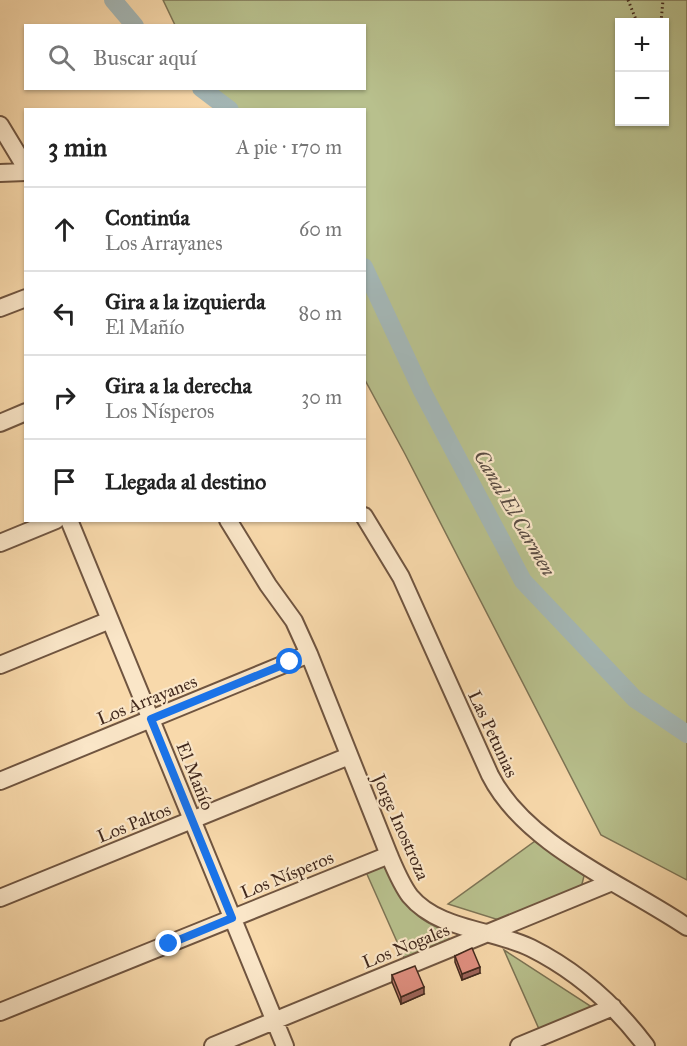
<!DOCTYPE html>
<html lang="es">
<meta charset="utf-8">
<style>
:root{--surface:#fff;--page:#f6f6f6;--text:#222;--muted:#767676;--line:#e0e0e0}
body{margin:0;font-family:"IM FELL Great Primer",serif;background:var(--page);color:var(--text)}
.controls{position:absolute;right:18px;top:18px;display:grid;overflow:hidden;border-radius:0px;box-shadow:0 2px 4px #0004}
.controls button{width:54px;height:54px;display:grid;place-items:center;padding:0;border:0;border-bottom:2px solid var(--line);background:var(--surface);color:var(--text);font:30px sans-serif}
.stop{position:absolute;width:18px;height:18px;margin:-14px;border:4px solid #1a73e8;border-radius:50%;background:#fff}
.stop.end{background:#1a73e8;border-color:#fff;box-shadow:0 2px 6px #0008}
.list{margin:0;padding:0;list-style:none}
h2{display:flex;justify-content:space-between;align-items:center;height:78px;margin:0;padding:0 24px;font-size:26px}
h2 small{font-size:20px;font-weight:400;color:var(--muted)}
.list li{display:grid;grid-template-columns:39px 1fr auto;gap:18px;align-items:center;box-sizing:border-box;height:84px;padding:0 24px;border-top:2px solid var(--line)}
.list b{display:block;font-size:22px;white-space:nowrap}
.list p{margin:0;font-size:20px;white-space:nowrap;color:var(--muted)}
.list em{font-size:20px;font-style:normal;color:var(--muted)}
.icon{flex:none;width:33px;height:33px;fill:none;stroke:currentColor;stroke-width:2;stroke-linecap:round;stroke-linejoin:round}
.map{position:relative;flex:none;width:687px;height:1046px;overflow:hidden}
.search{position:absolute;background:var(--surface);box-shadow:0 2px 4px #0004;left:24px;top:24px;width:342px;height:66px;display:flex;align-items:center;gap:15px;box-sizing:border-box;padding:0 21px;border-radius:0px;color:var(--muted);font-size:22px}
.panel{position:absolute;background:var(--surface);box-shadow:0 2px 4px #0004;left:24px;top:108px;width:342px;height:414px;border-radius:0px}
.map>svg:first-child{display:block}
</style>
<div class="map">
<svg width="687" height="1046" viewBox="0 0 687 1046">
<rect width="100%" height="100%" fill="#f8d9ab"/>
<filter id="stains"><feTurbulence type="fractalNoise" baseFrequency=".00333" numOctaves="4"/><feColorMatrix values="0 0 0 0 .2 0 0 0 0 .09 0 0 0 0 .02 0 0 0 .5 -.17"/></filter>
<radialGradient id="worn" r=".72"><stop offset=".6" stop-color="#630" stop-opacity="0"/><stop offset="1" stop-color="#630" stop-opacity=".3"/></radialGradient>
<path fill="#b8c08d" stroke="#7d7455" stroke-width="1.5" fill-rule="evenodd" d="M163 0H687V880L601 835 405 454 365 380 364 110 216 109 206 89 364 88V26L175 25ZM664 22V122H620V22Z
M538 839 584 876 581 888 502 921 448 904Z
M385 865C394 889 402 902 422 919 434 928 444 926 451 942L406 962 366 872Z
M504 950 595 1009 539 1029Z"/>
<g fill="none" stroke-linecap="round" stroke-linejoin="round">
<path stroke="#a4b7b6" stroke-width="18" d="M113 0 135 26
M201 88 230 110
M364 267 421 389 523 581 635 699 687 734"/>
<g stroke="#705540" stroke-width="20">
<path id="minor" d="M0 125 26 168
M0 173 26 172
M0 308 26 298
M0 423 26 412
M364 516 401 577 490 775C526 846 624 884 687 927
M69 520 285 1046
M228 520 268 585 294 621 309 654 389 855C395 869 401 884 410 896 438 930 492 929 531 948 577 971 615 1005 646 1046
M0 543 56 520
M0 665 110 620
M0 781 309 654
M0 898 349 756
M0 1012 389 855
M213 1046 612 882
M519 1046 613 1007"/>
</g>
<path stroke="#42291d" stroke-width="3" stroke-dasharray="1.5 3" stroke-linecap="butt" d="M628 0 637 22
M661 22 663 0"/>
<use href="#minor" stroke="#fae6c8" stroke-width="16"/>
</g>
<path fill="#c17b6e" stroke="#42291d" stroke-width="1.5" d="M455 956 480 973 462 980 455 962Z
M392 975 424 994 401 1004 392 982Z"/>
<path fill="#9d645a" stroke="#42291d" stroke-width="1.5" d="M480 967V973L462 980V974Z
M424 987V994L401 1004V997Z"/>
<path fill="#e08f80" stroke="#42291d" stroke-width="1.5" d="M472 948 480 967 462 974 455 956Z
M415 966 424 987 401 997 392 975Z"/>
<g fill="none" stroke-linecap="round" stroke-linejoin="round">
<path stroke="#1a73e8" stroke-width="8" d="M169 944 232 918 151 719 290 662"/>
</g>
<g text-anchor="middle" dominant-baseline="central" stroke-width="4.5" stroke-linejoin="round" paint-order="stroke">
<g font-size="18" fill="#42291d" stroke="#fae6c8">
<text transform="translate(147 700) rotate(-22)">Los Arrayanes</text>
<text transform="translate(493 734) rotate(65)">Las Petunias</text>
<text transform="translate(195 776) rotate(68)">El Mañío</text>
<text transform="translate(134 823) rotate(-22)">Los Paltos</text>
<text transform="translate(401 827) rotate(66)">Jorge Inostroza</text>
<text transform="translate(287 875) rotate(-22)">Los Nísperos</text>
<text transform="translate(406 946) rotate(-22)">Los Nogales</text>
</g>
<g font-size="20" font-style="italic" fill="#5a4c43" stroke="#fae6c8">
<text transform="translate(515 513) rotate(60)">Canal El Carmen</text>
</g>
</g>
<rect width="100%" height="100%" filter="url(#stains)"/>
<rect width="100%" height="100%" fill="url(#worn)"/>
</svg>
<div class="controls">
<button>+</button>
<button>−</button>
</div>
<div class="stop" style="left:290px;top:662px"></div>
<div class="stop end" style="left:169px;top:944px"></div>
<div class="search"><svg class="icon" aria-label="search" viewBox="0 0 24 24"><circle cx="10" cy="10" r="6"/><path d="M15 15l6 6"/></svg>Buscar aquí</div>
<section class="panel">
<h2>3 min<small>A pie · 170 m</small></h2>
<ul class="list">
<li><svg class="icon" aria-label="ahead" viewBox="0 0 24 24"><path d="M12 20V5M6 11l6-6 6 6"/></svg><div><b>Continúa</b><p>Los Arrayanes</p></div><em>60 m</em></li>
<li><svg class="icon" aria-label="left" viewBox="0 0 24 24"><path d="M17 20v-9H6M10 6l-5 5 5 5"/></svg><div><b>Gira a la izquierda</b><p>El Mañío</p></div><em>80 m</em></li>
<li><svg class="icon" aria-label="right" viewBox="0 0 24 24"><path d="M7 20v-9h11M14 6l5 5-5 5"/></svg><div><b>Gira a la derecha</b><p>Los Nísperos</p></div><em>30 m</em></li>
<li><svg class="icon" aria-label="arrive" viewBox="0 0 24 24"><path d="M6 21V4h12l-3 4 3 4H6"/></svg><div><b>Llegada al destino</b></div></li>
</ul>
</section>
</div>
